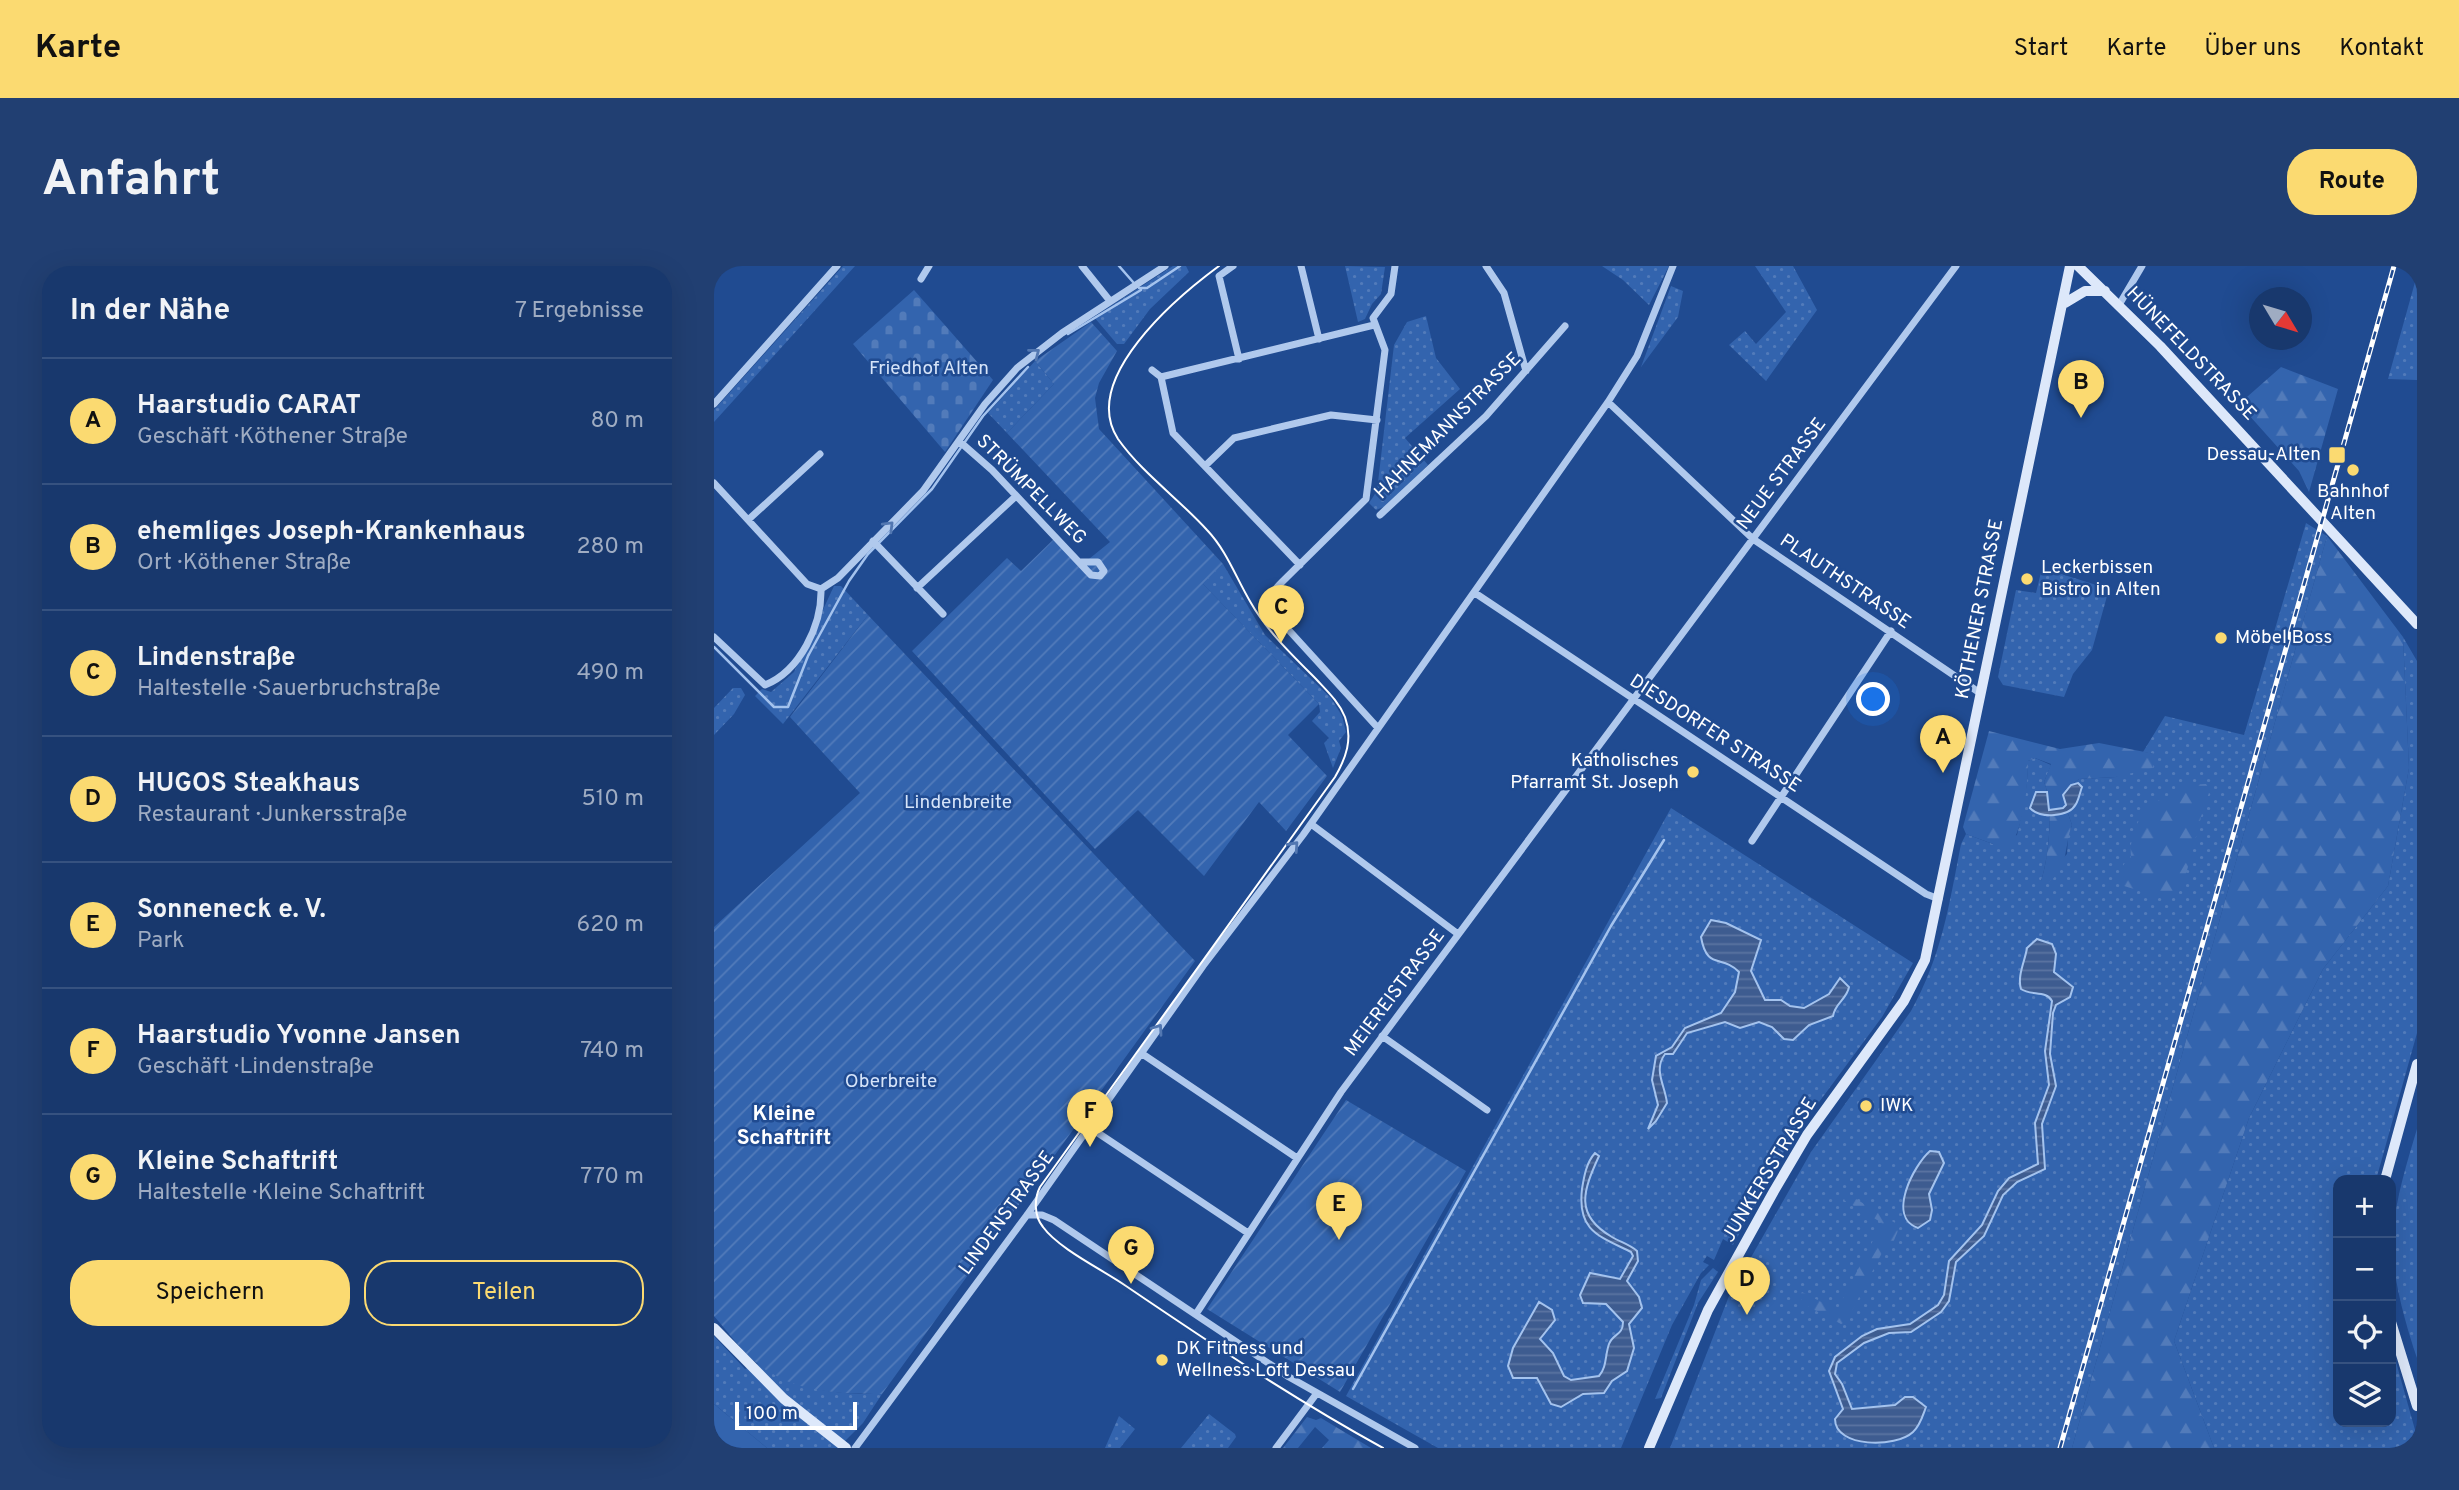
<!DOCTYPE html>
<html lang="de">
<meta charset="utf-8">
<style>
:root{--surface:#18386d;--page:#213f72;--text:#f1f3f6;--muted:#9facc2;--line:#365280;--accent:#fbda71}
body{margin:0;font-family:Overpass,sans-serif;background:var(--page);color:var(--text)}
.controls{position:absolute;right:21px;bottom:21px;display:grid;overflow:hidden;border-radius:14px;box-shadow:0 7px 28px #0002}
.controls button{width:63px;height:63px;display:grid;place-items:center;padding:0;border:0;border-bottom:2px solid var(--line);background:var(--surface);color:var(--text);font:35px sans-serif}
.compass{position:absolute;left:1535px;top:21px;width:63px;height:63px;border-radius:50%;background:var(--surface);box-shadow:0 7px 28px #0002;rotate:128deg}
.scale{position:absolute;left:21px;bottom:18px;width:122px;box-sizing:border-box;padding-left:7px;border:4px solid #fff;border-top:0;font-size:19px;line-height:24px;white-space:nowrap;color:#fff;-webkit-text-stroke:5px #204b91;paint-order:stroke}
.you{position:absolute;left:1160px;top:434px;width:24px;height:24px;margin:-18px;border:5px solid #fff;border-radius:50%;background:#1a73e8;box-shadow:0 0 0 10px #1a73e833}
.badge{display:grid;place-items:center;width:46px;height:46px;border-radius:50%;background:var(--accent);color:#111;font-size:23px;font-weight:700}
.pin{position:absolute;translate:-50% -58px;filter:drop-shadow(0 2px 4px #0008)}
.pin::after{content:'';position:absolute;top:37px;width:24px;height:21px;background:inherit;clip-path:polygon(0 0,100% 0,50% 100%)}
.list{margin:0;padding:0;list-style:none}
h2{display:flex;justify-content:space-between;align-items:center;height:91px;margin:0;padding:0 28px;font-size:30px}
h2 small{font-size:23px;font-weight:400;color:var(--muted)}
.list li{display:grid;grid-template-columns:46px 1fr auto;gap:21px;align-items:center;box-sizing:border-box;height:126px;padding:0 28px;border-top:2px solid var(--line)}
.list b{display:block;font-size:26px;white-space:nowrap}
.list p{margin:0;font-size:23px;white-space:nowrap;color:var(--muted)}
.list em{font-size:23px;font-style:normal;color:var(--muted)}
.actions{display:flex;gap:14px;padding:21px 28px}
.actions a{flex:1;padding:16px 0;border:2px solid var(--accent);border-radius:28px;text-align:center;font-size:24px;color:var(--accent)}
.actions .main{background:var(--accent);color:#111}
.icon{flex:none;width:38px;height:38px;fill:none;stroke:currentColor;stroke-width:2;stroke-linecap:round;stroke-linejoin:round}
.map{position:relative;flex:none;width:1703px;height:1182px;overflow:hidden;border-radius:28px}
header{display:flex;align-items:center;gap:42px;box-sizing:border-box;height:98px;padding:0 35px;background:var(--accent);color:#111}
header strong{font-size:33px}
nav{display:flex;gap:38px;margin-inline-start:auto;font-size:24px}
.intro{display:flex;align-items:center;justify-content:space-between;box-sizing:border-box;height:168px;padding:0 42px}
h1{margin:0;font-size:49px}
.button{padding:18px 32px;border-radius:28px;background:var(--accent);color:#111;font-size:24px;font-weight:700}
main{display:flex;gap:42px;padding:0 42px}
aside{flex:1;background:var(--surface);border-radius:28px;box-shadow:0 7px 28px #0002}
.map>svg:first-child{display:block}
</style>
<header>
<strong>Karte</strong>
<nav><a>Start</a><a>Karte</a><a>Über uns</a><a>Kontakt</a></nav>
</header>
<div class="intro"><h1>Anfahrt</h1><a class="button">Route</a></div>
<main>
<aside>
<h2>In der Nähe<small>7 Ergebnisse</small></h2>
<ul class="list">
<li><span class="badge">A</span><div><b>Haarstudio CARAT</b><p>Geschäft · Köthener Straße</p></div><em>80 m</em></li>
<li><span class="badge">B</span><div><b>ehemliges Joseph-Krankenhaus</b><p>Ort · Köthener Straße</p></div><em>280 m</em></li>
<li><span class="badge">C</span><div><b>Lindenstraße</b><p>Haltestelle · Sauerbruchstraße</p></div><em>490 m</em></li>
<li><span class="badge">D</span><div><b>HUGOS Steakhaus</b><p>Restaurant · Junkersstraße</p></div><em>510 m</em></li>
<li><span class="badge">E</span><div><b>Sonneneck e. V.</b><p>Park</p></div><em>620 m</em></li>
<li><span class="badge">F</span><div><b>Haarstudio Yvonne Jansen</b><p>Geschäft · Lindenstraße</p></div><em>740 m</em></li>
<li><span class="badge">G</span><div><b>Kleine Schaftrift</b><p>Haltestelle · Kleine Schaftrift</p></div><em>770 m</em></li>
</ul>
<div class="actions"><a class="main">Speichern</a><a>Teilen</a></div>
</aside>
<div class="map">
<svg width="1703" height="1182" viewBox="0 0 1703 1182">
<defs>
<pattern id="grass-dots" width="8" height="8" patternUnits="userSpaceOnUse" patternTransform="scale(1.75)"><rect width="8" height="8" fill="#3364ae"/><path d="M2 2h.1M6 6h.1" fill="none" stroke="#527bba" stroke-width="1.8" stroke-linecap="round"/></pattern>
<pattern id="forest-firs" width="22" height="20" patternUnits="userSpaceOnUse" patternTransform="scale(1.75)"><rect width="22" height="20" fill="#3364ae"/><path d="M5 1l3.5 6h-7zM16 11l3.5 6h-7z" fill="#527bba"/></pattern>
<pattern id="cemetery-stones" width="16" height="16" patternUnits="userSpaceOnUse" patternTransform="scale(1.75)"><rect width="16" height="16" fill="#3364ae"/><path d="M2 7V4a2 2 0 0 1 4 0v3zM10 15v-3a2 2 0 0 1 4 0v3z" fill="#527bba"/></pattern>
<pattern id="garden-furrows" width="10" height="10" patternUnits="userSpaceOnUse" patternTransform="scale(1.75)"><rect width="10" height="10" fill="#3364ae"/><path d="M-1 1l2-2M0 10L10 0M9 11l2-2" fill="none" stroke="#527bba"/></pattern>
<pattern id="water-rules" width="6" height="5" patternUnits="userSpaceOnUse" patternTransform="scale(1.75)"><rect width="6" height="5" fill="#3e5c90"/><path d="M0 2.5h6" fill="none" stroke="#5b74a1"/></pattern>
</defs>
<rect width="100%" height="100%" fill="#204b91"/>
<path fill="url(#grass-dots)" d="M129 0H141L0 156V144Z
M459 0H472L475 6 436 43 410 78H403L380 51Z
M631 0 671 1 667 28 658 38 651 53 644 56Z
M888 0H955L935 39 909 14Z
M1041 0H1079L1103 44 1052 115 1015 79 1031 65 1042 78 1072 46Z
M1703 9V114L1674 113Z
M957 20 969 25 964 51 927 101Z
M712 50 722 92 746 123 691 172 714 199 672 240 662 244 655 237 663 225 680 79 693 56Z
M321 95 340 118 293 167 274 147Z
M1592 257 1613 270 1358 1182H956L1015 1030 1097 886 1197 745C1228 689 1235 639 1247 578L1252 568 1279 578 1303 569C1309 544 1314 520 1314 495L1321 492 1337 499 1330 516C1340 539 1335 591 1327 615L1353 588 1354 571 1358 559 1350 536 1351 524 1365 513 1402 511 1440 488 1429 486 1451 450 1530 469Z
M509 298 551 369 617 432 628 450 632 466 625 475 627 482 619 502 610 477 615 472 598 455 606 446 605 438 488 317Z
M1328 302 1395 323 1378 384 1359 408 1350 431 1289 419 1284 411 1302 324 1322 327Z
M120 320H127L154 349 69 458 41 430 48 423 57 426 80 406Z
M1689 371 1703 395V767L1662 914H1624V1156H1677V1078L1703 1171V1182H1500L1460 1075 1535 852 1609 703 1674 620 1695 502Z
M19 422H27L31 429 20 448 0 469V442Z
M957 542 1199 697 1168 751 1074 878 1019 979 1009 973 1000 994 993 990 989 996 995 999 987 1007 958 1059 907 1182H724L632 1130Z
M1703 863V1092C1691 1057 1675 1001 1679 964 1683 929 1693 896 1703 863Z
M999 1002 1004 1006 984 1037 947 1132 941 1133 980 1039 987 1014Z
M0 1070 31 1103 44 1098C92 1125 114 1128 168 1128L149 1157 124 1182H53L0 1138Z
M495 1148 521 1168 522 1171 514 1182H467Z
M405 1150 421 1163 406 1182H391Z"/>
<path fill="url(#forest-firs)" d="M1567 101 1624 123 1595 226 1585 205 1525 138Z
M1613 270 1689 371 1695 502 1674 620 1609 703 1535 852 1460 1075 1500 1182H1358Z
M1275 465 1346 483 1385 477 1441 488 1439 502 1402 511 1365 513 1351 524 1350 536 1358 559C1349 583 1356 605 1330 619L1327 615C1335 591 1340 539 1330 516L1337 498 1321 492 1314 495C1314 520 1310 557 1297 580L1279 578 1252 568 1249 561Z
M1492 518 1496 524C1482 559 1479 596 1464 628L1450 632 1410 620C1403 608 1407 599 1417 591 1415 572 1424 547 1441 537 1447 532 1454 532 1461 527L1462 520Z
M1134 928 1186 960 1178 979 1170 983 1132 1056 1127 1058 1093 1040 1085 1031 1088 1026 1123 1044 1168 957 1130 934Z
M593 1151 602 1154 607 1152 657 1182H608L615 1174 601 1161 584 1182H569Z"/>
<path fill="url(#cemetery-stones)" d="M200 24 279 114 231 186 139 78Z"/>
<path fill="url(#garden-furrows)" d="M377 56 403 85 385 117 381 132 385 163 509 298 489 318 605 438 574 469 613 510 572 565 545 536 490 610 424 544 381 583 198 385 293 292 307 305 340 273 365 301 396 276 293 167 340 118 321 95Z
M154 349 481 695 168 1128C125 1128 80 1127 44 1098 28 1086 14 1066 0 1050V661L146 527 76 451Z
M632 834 752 905 626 1126 493 1043Z"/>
<path fill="#3364ae" d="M0 1138 53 1182H0Z"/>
<path fill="url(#water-rules)" stroke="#a4c3ee" stroke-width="2" d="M1364 517 1368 521C1366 526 1365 533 1362 538 1355 551 1326 553 1316 542L1322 526H1333L1335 544 1349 542 1352 539 1349 529 1357 519Z
M997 654 1012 657 1047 674 1037 705 1051 734H1067L1076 740 1090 742 1115 728 1126 712 1135 721C1133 733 1121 737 1119 750L1095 759 1079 774 1070 773 1058 761 1045 756 1026 762 1011 756 973 767 959 788H951C939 804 951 819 953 837L942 855 934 863 944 839 938 814 942 790 958 781 971 762 1007 747 1021 726 1025 706C1008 688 993 705 987 671Z
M1323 673 1338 678 1342 688 1340 706 1359 721 1356 731 1342 739 1339 747 1336 788 1342 820 1328 858 1331 903 1303 916 1289 929 1270 970 1242 996 1235 1035 1227 1046 1197 1066 1175 1067 1150 1077 1123 1097 1121 1108 1128 1118 1138 1143 1181 1139 1191 1131H1199L1212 1141C1209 1149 1206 1160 1199 1166 1182 1182 1121 1182 1121 1153L1129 1143 1115 1105 1121 1091 1148 1070 1163 1063 1196 1058 1224 1039 1230 1029 1235 995 1268 959 1284 925 1295 912 1324 898 1321 857 1335 819 1331 785 1338 735C1332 724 1317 730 1307 723 1303 710 1311 695 1313 682Z
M1216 885 1225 886 1230 897 1215 928 1218 944 1216 954 1204 962C1172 951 1200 899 1216 885Z
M881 887 885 890C869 925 860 949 898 971 906 976 915 978 923 985L924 995 913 1015 925 1031 928 1042 915 1058 920 1082 913 1105 898 1115 890 1127 869 1128 847 1141 837 1138 823 1112H799L794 1100 799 1082 825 1036 838 1044 841 1054 826 1073 839 1087 850 1110 857 1114 885 1110C893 1101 891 1089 895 1078 899 1067 909 1070 909 1056L892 1038 869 1037 866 1029 876 1007 906 1013 919 990 917 986C885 970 863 965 868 923 870 911 872 897 881 887Z"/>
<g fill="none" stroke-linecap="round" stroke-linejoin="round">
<path stroke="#a4c3ee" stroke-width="2.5" d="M405 0 419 16
M425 22H433L466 0
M354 68 427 24
M0 381 60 441H74L94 390 135 315 154 288 218 223 269 150 314 101
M639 1123 897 660 950 574"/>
<path stroke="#b0c9ed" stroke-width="7" d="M368 0 396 35
M519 0 505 10 525 93
M587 0 605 73
M772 0 790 27 812 105
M207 13 215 0
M1405 39 1428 0
M438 104 447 111
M447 111 459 167 586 299
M447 111 660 59
M894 136 1039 273 1266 427
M0 138 123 0
M245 175 278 204 377 309 386 310 390 305 384 296H366
M491 200 520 172 617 149 663 154
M0 217 93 318 107 323
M666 249 772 150 851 60
M34 254 106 188
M159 275 229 348
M203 322 302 230
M107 323 124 312 209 225 271 138 303 102 348 67 451 0
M761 327 1212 628 1225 633
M0 371 51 419C86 405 108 359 107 323
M664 462 561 349C551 335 557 327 568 316L652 233 671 84 659 52 677 28 681 0
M597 558 744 668
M1038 575 1177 365
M668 770 773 844
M427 787 583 892
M375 861 534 967
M313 949H328L340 954 575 1111 701 1182
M482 1048 627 826 1242 0
M141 1182 313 949 489 700 589 569 894 136 923 90 959 0
M562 1182 603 1127"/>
<path stroke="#dde8fa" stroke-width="10" d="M1364 0 1446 80 1703 358
M1351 37 1371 25H1391
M1671 914 1703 798
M1677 1056 1703 1140
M0 1062 70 1133 132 1182
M935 1182 994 1044 1060 925 1093 869 1190 735 1211 694 1356 0"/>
<path stroke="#fff" stroke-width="2" d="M505 0C463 31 365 113 404 173 428 207 465 233 493 264 513 285 522 312 537 337 553 365 579 390 602 413 613 425 625 436 631 451 639 473 632 492 621 511L326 921C320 933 320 950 329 961 345 983 389 1004 412 1020 496 1077 580 1133 669 1182"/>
<g stroke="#fff" stroke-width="5">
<path id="rail" d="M1346 1182 1680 0"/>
</g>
<use href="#rail" stroke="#204b91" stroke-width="2.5" stroke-dasharray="8" stroke-linecap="butt"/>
</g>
<defs><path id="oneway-chevron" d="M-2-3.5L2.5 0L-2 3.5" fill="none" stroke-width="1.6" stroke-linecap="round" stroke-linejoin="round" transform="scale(1.75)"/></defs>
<g stroke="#5277b1">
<use href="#oneway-chevron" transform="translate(321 87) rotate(-38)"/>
<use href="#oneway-chevron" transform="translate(175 260) rotate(-45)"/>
<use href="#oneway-chevron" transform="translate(580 580) rotate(-48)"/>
<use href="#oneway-chevron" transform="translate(444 763) rotate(-55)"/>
</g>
<g fill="#fbda71" stroke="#204b91" stroke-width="2.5">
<rect x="1614" y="180" width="18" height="18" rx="3.5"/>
<circle cx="1639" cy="204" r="7"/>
<circle cx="1313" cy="313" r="7"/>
<circle cx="1507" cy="372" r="7"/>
<circle cx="979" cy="506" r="7"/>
<circle cx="1152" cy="840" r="7"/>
<circle cx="448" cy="1094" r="7"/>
</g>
<g text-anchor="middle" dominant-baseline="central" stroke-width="5" stroke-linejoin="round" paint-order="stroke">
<g font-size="19" fill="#fff" stroke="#204b91">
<text transform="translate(1477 88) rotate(46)">HÜNEFELDSTRASSE</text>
<text transform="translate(734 160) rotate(-45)">HAHNEMANNSTRASSE</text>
<text transform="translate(1068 208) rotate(-53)">NEUE STRASSE</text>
<text transform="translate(317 224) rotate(45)">STRÜMPELLWEG</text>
<text transform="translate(1131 316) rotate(34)">PLAUTHSTRASSE</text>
<text transform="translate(1266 343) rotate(-79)">KÖTHENER STRASSE</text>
<text transform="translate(1001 468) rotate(33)">DIESDORFER STRASSE</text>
<text transform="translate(681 727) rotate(-53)">MEIEREISTRASSE</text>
<text transform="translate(1056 904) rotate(-59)">JUNKERSSTRASSE</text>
<text transform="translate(293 947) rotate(-54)">LINDENSTRASSE</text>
</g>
<g font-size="19" fill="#d6e4f9" stroke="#204b91">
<text x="215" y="103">Friedhof Alten</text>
<text x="244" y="537">Lindenbreite</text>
<text x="177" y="816">Oberbreite</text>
</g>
<g font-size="19" fill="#fff" stroke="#204b91" text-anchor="start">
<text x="1607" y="189" text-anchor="end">Dessau-Alten</text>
<text x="1639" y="226" text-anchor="middle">Bahnhof<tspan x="1639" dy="22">Alten</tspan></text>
<text x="1327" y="302">Leckerbissen<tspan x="1327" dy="22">Bistro in Alten</tspan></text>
<text x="1521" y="372">Möbel Boss</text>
<text x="965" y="495" text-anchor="end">Katholisches<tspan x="965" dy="22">Pfarramt St. Joseph</tspan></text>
<text x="1166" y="840">IWK</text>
<text x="462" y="1083">DK Fitness und<tspan x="462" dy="22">Wellness Loft Dessau</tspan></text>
</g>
<g font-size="21" font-weight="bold" fill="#fff" stroke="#204b91">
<text x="70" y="848">Kleine<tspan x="70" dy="24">Schaftrift</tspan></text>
</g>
</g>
</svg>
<div class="controls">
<button>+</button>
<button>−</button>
<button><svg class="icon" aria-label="locate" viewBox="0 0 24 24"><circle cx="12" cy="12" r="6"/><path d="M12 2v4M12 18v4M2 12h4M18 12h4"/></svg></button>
<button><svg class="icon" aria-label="layers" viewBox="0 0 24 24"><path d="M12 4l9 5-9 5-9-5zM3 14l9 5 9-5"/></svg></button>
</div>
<svg class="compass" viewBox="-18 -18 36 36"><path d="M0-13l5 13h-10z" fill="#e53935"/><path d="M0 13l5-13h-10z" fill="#9facc2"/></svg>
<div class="scale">100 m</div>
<div class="you"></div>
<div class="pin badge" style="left:1229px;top:507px">A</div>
<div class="pin badge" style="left:1367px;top:152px">B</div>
<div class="pin badge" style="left:567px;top:377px">C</div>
<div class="pin badge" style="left:1033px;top:1049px">D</div>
<div class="pin badge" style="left:625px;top:974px">E</div>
<div class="pin badge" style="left:376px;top:881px">F</div>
<div class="pin badge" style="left:417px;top:1018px">G</div>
</div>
</main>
